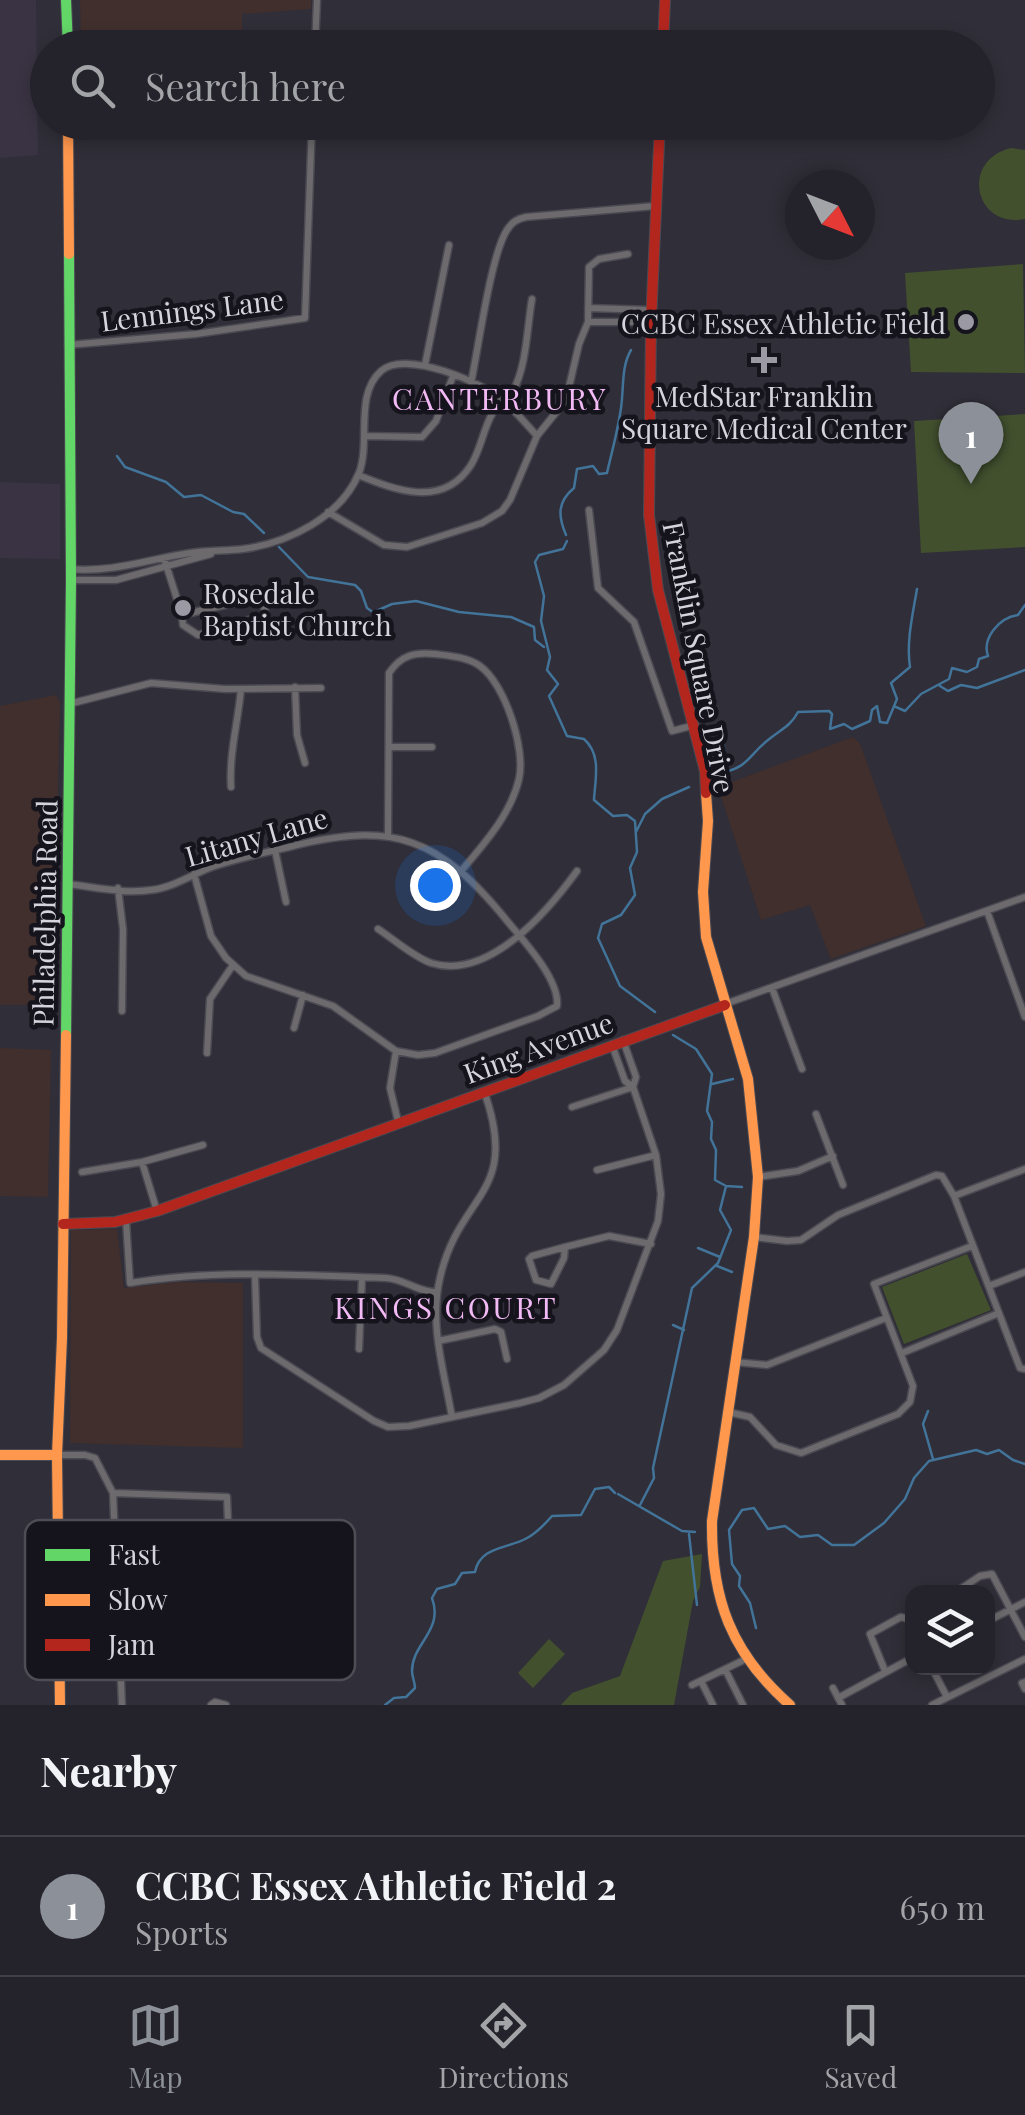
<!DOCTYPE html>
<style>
:root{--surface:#24222a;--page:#2c2a32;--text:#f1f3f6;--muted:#a3a4a8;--line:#413f47;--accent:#8c9099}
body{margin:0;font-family:"Playfair Display",serif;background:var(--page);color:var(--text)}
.controls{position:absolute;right:30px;bottom:30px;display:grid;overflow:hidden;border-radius:20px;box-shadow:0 5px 15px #0003}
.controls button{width:90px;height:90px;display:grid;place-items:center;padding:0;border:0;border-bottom:2px solid var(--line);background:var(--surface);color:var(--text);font:50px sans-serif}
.compass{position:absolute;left:785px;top:170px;width:90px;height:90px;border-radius:50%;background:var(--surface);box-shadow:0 5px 15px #0003;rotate:132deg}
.you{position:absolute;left:435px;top:885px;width:35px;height:35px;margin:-25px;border:8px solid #fff;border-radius:50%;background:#1a73e8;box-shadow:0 0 0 15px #1a73e833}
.badge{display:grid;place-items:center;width:65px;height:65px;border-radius:50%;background:var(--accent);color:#fff;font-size:32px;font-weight:700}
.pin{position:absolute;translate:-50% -82px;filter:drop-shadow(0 2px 5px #0008)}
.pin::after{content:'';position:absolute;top:52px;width:35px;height:30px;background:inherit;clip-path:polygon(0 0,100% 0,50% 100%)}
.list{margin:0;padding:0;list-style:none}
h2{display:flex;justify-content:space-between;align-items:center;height:130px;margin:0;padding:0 40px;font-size:42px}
h2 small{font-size:32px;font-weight:400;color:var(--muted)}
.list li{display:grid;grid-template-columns:65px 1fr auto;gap:30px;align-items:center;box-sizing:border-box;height:140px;padding:0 40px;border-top:2px solid var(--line)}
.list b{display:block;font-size:38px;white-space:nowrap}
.list p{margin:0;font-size:32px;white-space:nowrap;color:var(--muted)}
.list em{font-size:32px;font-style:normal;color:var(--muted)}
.icon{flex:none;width:55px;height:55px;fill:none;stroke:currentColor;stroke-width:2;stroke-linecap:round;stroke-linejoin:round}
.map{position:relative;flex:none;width:1025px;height:1705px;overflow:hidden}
.search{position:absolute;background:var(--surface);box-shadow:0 5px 15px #0003;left:30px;right:30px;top:30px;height:110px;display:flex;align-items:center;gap:25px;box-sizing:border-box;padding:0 35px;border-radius:55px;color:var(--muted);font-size:38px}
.sheet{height:270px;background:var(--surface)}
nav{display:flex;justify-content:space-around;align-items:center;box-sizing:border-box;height:140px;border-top:2px solid var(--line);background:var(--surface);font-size:28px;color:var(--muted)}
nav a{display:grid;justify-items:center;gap:5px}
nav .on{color:var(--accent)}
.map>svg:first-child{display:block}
</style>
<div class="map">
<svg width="1025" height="1705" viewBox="0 0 1025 1705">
<rect width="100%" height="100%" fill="#302e38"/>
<path fill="#402f2d" d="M80 0H311V9L242 14V47L81 48Z
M56 695 60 703 53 1005H0V706Z
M853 737 860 744 926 926 831 959 810 905 761 920 718 787Z
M0 1048 51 1050 48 1197 0 1196Z
M117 1229 124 1288 178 1282 243 1283V1448L70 1443 71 1230Z"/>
<path fill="#3a3343" d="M0 0H36L38 155 0 158Z
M0 482 60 484V559L0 558Z"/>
<path fill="#42502e" d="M1011 148 1025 150V219C974 229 960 160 1011 148Z
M1023 264 1025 373 911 372 905 273Z
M1025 414V547L921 553 914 421Z
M967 1254 991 1310 904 1344 882 1287Z
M702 1554 700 1587 693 1601 674 1705H561L572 1693 620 1676 663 1561Z
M549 1639 565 1654 533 1688 518 1673Z"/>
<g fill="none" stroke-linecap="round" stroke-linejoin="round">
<path stroke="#427399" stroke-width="2.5" d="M117 456 125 467 166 482 184 497 201 495 233 512 244 514 264 533
M566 535C558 516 557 502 574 488L577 469 593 466 599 474 607 473C612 451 618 430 621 408 624 388 621 367 631 350
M567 541 563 549 539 555 535 562 544 596 541 621 550 657 547 670 558 684 549 696 567 736 584 739C602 755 595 779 594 800L613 816 627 815 635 821 637 852 630 868 635 895 621 915 602 924 598 938 620 986 655 1012
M279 547 308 577 355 585 361 591 367 608 377 615
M374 612 392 604 416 601 459 612 511 617 534 627 535 640 544 647
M940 686 948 691 961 685 977 688 1025 670
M896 707 905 711 921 694 949 679 952 668 967 672 977 667 979 659 988 656C982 639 998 618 1018 615L1025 605
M717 733 723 740 727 770
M720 773C748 768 748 756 768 740 781 729 790 727 798 712L829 711 832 714 830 729 844 724 852 729 870 721 872 710 877 706 880 722 887 723 897 699 891 683 910 667C906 642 913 613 917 589
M636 832 645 814 662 799 689 787
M673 1035 696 1049 712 1074 707 1111 712 1122 711 1139 716 1150 715 1180 726 1186 742 1187
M712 1084 733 1079
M698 1248 720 1257
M717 1266 732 1272
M673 1325 684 1330
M928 1411 923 1424 933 1459
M618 1494 682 1531 695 1532
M640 1505 654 1478 653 1468 692 1288 718 1263 731 1230 720 1210 726 1186
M689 1534 697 1605
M756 1628 750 1603 739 1586 740 1576 732 1564 729 1530 742 1510 754 1508 768 1529 785 1526 800 1537 818 1535 832 1545H854L884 1523 905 1499 914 1478 929 1461 976 1450 987 1454 999 1450 1013 1460 1025 1464
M385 1705 394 1698 406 1697 415 1688C415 1682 412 1677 412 1671 412 1643 444 1631 432 1598L437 1589 455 1584 462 1573 475 1572C480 1546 508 1549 527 1538 537 1533 545 1524 552 1516L581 1515 595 1489 609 1487 615 1493"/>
<g stroke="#4b4952" stroke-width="9">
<path id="street" d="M315 48 317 0
M588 308 651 310
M588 322H651
M68 345 196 334 305 318 312 122
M425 365 449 245
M471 383C478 350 491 254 507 230 512 222 517 219 526 217L655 206
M364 436 422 437 436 421 453 376
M358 475C395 490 443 509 471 465 481 449 483 430 492 414 498 405 508 401 513 391 527 365 527 327 532 299
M589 510 598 588 634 622 672 731 695 725
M328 512 384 545 407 547 482 523 502 511 510 500 537 436 566 400 579 344 588 322 589 267 599 259 628 254
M164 558 182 615
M70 569C112 573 149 559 190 553 208 550 226 551 243 549 288 543 341 517 359 473 371 442 354 395 381 371 406 349 485 383 506 403 517 413 527 425 537 436
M71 580H116L211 554
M255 598 263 601 265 612 262 616 198 635 183 625 182 615Z
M295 687 297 735 305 763
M69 704 151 683 225 689 321 688
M389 747H432
M231 787C229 753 238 723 241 689
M388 835 389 673C401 655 415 652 435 654 451 656 467 657 480 666 505 684 526 749 519 779 511 814 484 844 462 870
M275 850 286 902
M67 884C94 887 124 894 151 890 173 888 194 873 215 866 239 858 264 853 289 847 394 820 440 838 508 922 524 941 560 980 557 1006L538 1016 435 1053 418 1055 396 1051 333 1006 246 976 226 958 211 936 194 874
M118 888 123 929 122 1011
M987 911 1025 1017
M378 929C395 940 412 956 431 963 489 981 548 911 577 871
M772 988 802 1069
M725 1004 1025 897
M294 1028 303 995
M612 1045 625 1081 633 1087 636 1077 623 1040
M396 1051 390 1088 398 1121
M207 1053 210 999 233 965
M816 1114 843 1185
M142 1162 157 1211
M597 1170 656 1155
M82 1172 142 1162 203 1145
M758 1177 798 1171 833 1156
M954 1196 1025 1169
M126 1220 130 1283C214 1269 302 1275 386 1278 405 1279 419 1293 437 1292
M754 1237 787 1241 801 1240 838 1215 936 1175 942 1176 954 1196 1020 1368 1025 1369
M565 1247 564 1258 551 1284 536 1280 529 1259 532 1256Z
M565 1247 609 1236 651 1244
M255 1276 257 1337 261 1348 374 1421 388 1427 409 1426 520 1403 539 1398 564 1385 604 1350 617 1330 658 1221 661 1194 656 1155 633 1087 572 1107
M989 1286 1025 1272
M438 1341 495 1329 501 1332 507 1359
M359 1349 362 1278
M902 1353 999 1313
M735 1362 767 1365 886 1318
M728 1412 750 1417 776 1445 801 1453 898 1414 910 1402 913 1386 874 1284 972 1246
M452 1417C444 1371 429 1324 440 1278 459 1192 521 1196 484 1091
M57 1455H85L95 1458 113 1493 122 1705
M113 1493 227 1497 231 1594 206 1598H117
M956 1592 980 1576 992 1574 1025 1637
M988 1621 1025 1602
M932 1668 947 1697
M725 1669 743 1705
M885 1671 870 1634 901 1617 908 1619 912 1628
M701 1681 713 1705
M1025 1682 1022 1683 1025 1689
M692 1685 746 1659
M833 1688 842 1705
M838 1698 912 1658
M211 1705 215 1702 226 1705
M932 1705 1025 1659"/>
</g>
<g stroke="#4b4952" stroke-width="12">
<path id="fast" d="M66 0 68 48
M66 1035 71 580 69 254"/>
</g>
<g stroke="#4b4952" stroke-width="12">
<path id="slow" d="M68 122 69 254
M706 793 708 821 703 892 706 937 748 1079 758 1177 754 1237 712 1521C711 1599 731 1653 790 1705
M0 1455H57
M60 1705 57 1455 62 1338 66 1035"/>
</g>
<g stroke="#4b4952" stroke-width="12">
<path id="jam" d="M663 48 665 0
M660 122 651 322 649 515 658 590 705 771 706 793
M63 1224 115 1222 157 1211 725 1005"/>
</g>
<use href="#street" stroke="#6c6a6c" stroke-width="6"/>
<use href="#fast" stroke="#63d668" stroke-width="10"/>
<use href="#slow" stroke="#ff974d" stroke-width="10"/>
<use href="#jam" stroke="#b3261e" stroke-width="10"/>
</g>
<g fill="#9b99a4" stroke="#15141c" stroke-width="4">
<circle cx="966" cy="322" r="10"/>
<path d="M759 345h10v10h10v10h-10v10h-10v-10h-10v-10h10z"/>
<circle cx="183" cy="608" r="10"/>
</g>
<g text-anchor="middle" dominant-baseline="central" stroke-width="9" stroke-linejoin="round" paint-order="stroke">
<g font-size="28" fill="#d4d3de" stroke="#15141c">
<text transform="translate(192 309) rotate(-7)">Lennings Lane</text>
<text transform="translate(700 657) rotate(79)">Franklin Square Drive</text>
<text transform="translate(256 836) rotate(-16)">Litany Lane</text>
<text transform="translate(44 913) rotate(-89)">Philadelphia Road</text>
<text transform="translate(538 1047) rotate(-20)">King Avenue</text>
</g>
<g font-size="28" fill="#d4d3de" stroke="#15141c" text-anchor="end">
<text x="946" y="322">CCBC Essex Athletic Field</text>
<text x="764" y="395" text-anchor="middle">MedStar Franklin<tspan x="764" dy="32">Square Medical Center</tspan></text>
<text x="203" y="592" text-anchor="start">Rosedale<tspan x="203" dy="32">Baptist Church</tspan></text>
</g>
<g font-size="30" letter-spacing="2.5" fill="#f2baf5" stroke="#15141c">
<text x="500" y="398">CANTERBURY</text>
<text x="446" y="1307">KINGS COURT</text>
</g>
</g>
<rect x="25" y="1520" width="330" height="160" rx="15" fill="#15141c" stroke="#4e4d56" stroke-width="2.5"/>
<rect x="45" y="1549" width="45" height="12" fill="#63d668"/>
<rect x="45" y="1594" width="45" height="12" fill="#ff974d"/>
<rect x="45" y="1639" width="45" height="12" fill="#b3261e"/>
<g font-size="28" fill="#d4d3de">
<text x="108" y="1565">Fast</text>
<text x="108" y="1610">Slow</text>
<text x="108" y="1655">Jam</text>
</g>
</svg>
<div class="controls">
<button><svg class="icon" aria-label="layers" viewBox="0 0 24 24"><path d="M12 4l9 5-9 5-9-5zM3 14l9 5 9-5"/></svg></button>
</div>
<svg class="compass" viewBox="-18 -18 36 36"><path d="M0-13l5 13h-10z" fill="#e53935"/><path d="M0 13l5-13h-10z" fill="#a3a4a8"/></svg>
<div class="you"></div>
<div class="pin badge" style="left:971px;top:484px">1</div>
<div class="search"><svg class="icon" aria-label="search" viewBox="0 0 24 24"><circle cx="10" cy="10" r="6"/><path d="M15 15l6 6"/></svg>Search here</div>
</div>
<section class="sheet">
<h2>Nearby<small></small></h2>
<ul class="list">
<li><span class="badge">1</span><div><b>CCBC Essex Athletic Field 2</b><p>Sports</p></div><em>650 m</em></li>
</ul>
</section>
<nav>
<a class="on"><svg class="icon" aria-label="map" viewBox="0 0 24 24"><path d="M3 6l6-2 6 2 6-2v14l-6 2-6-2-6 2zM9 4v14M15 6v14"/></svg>Map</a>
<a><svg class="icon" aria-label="directions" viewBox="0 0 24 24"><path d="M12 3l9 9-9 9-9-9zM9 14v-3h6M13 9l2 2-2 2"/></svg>Directions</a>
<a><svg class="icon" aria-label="saved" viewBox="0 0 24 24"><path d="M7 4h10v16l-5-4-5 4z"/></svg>Saved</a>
</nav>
